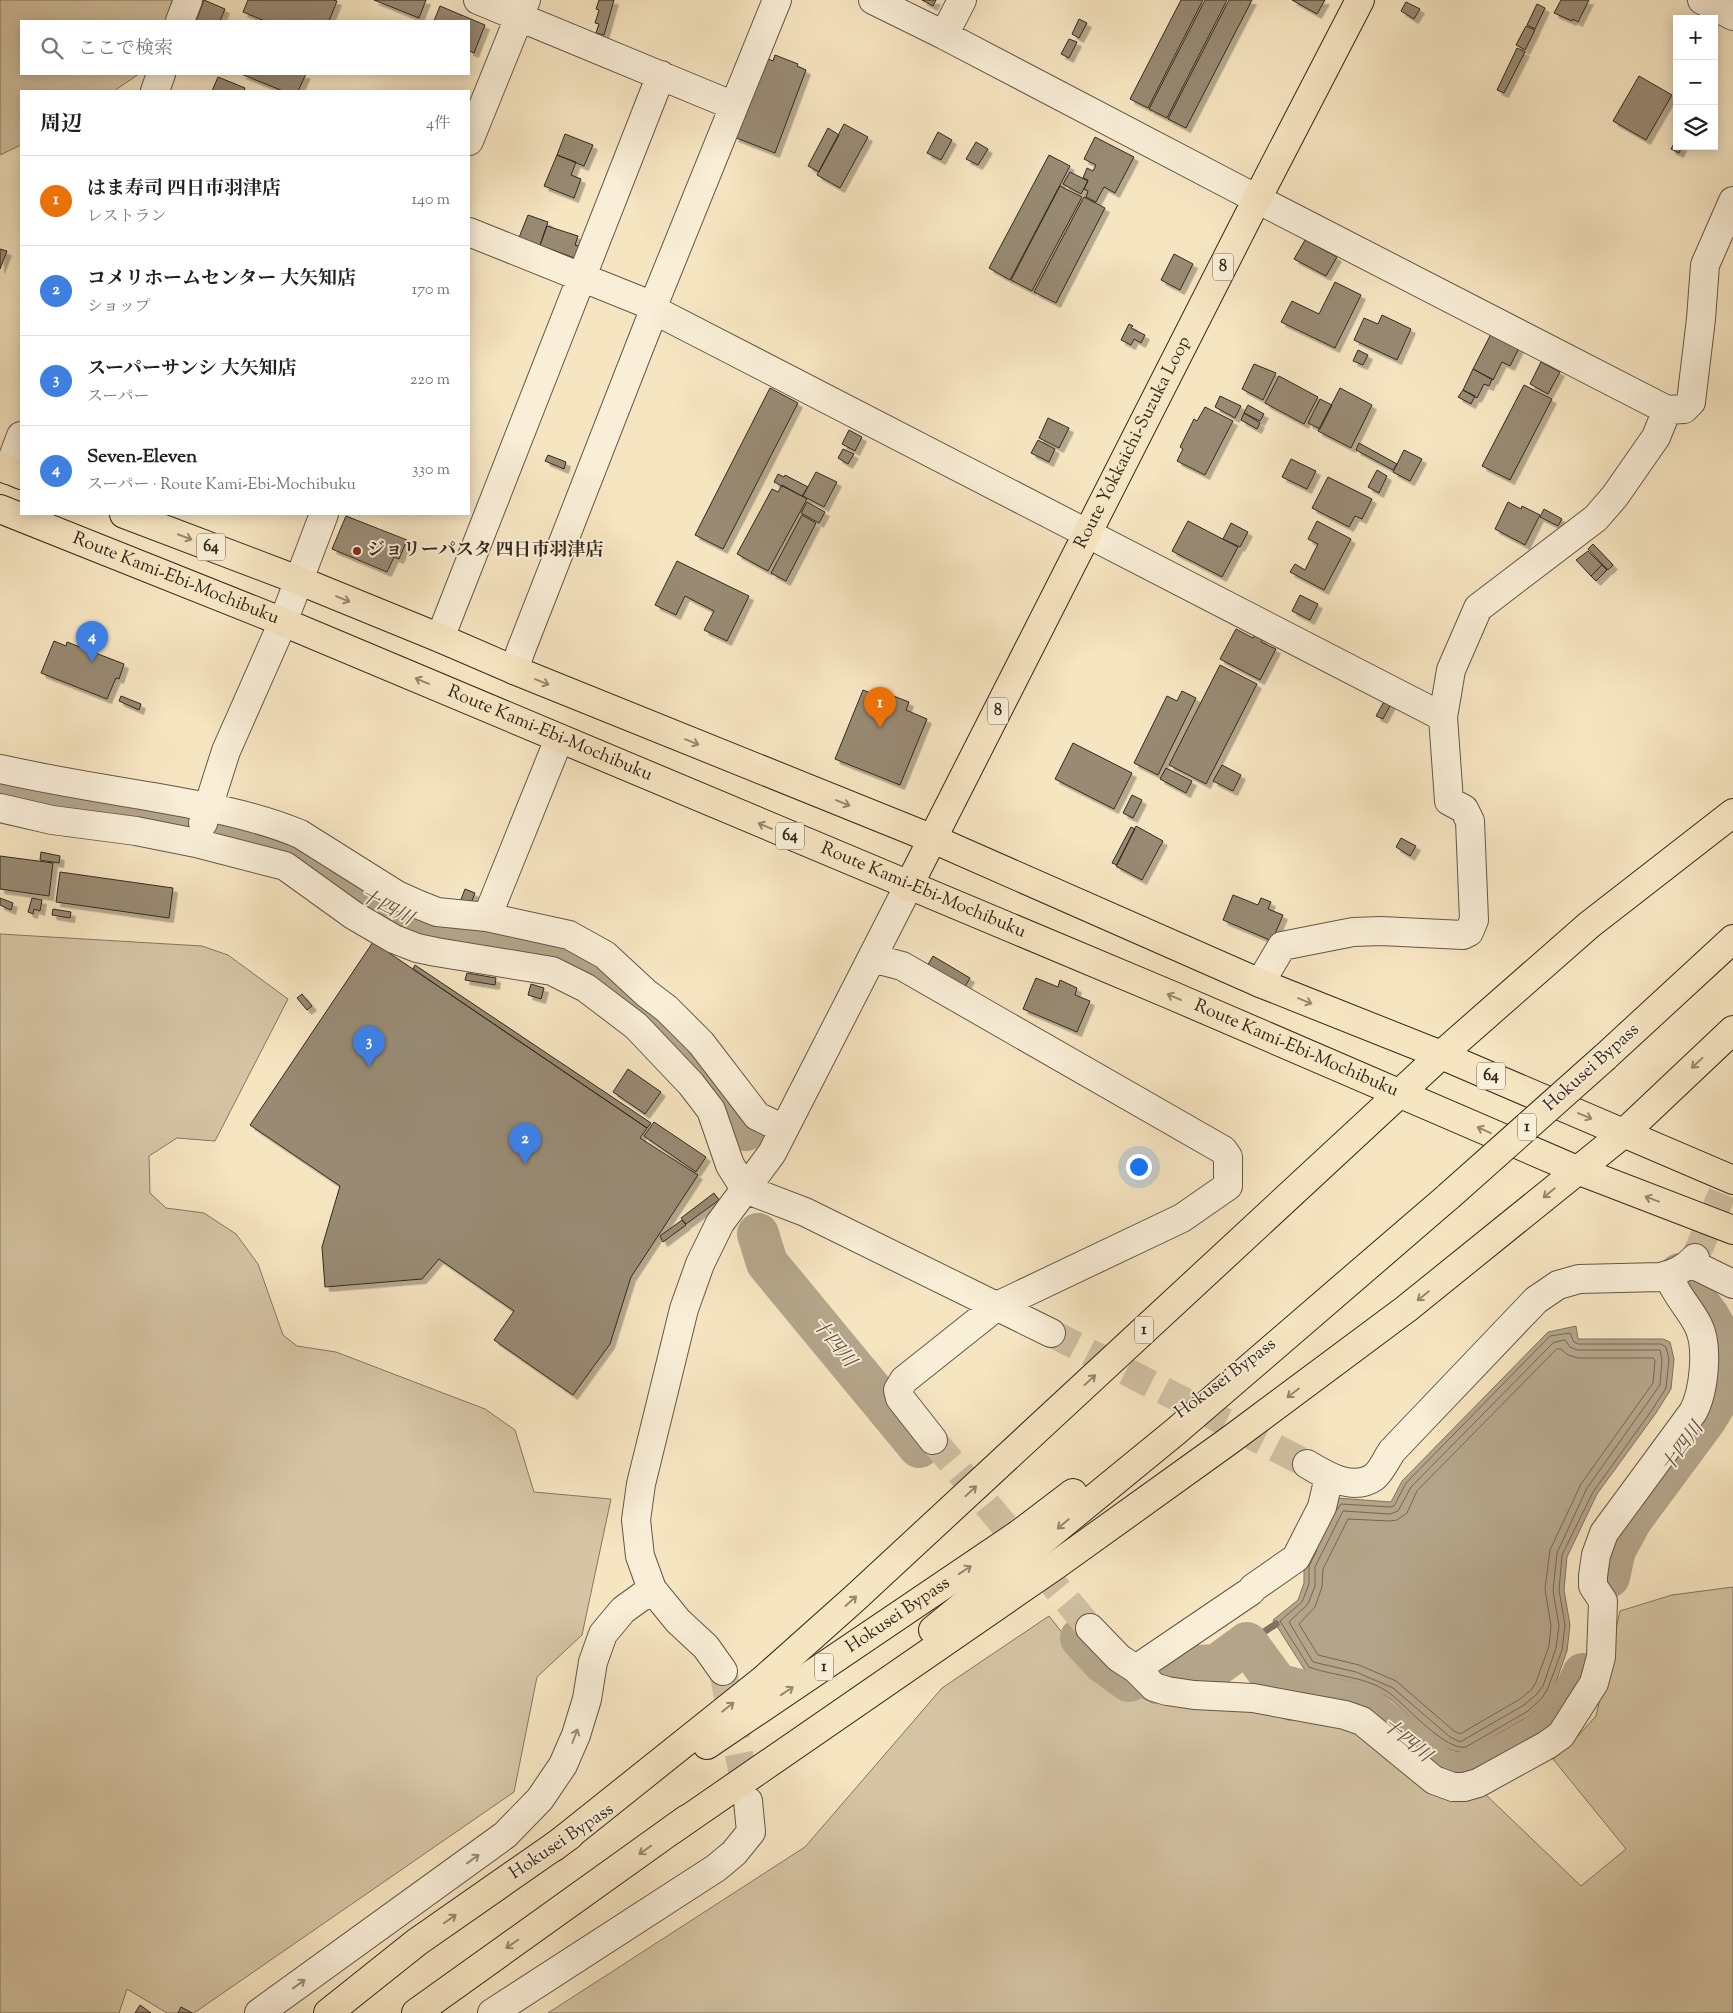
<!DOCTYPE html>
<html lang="ja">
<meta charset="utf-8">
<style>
:root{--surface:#fff;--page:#f6f6f6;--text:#202124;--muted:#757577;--line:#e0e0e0;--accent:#d93025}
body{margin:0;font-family:"Sorts Mill Goudy","Noto Serif JP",serif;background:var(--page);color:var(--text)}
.controls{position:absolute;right:15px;top:15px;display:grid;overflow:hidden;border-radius:0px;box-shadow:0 2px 12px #0003}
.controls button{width:45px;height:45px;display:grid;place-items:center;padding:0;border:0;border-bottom:1px solid var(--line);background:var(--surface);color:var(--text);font:25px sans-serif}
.you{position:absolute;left:1138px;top:1166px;width:18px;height:18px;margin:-12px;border:4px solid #fff;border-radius:50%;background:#1a73e8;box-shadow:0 0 0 8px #1a73e833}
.badge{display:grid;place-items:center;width:32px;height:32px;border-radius:50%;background:var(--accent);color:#fff;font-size:16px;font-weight:700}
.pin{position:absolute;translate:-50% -41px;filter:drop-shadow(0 1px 2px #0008)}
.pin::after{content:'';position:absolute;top:26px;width:18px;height:15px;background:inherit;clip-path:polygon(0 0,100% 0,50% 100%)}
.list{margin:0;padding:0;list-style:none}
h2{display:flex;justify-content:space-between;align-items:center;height:65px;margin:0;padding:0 20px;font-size:21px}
h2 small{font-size:16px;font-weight:400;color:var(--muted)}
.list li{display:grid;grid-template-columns:32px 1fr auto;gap:15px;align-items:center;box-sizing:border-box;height:90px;padding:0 20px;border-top:1px solid var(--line)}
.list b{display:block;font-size:19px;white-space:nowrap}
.list p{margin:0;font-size:16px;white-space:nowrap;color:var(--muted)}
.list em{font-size:16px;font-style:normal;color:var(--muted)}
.icon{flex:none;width:28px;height:28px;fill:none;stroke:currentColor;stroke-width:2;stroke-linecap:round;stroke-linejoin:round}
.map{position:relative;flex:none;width:1733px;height:2013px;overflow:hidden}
.search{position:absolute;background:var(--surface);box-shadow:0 2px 12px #0003;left:20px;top:20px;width:450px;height:55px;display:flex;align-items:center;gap:12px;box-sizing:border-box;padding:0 18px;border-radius:0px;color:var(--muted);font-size:19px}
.panel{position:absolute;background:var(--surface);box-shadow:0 2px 12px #0003;left:20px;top:90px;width:450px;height:425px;border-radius:0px}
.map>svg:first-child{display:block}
</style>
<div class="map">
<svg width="1733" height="2013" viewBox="0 0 1733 2013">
<defs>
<filter id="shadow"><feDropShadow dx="4.5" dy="4.5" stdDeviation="0" flood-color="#0004"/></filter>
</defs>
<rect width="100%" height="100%" fill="#f6e5c1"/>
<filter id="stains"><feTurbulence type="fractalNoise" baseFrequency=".004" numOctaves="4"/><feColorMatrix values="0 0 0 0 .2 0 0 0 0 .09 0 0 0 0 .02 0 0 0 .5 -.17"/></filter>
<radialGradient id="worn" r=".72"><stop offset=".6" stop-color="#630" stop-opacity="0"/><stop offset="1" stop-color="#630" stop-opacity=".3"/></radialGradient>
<path fill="#d5c5a5" stroke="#847662" d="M0 0H175L168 21H21V74H139L114 91H21V145L0 155Z
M0 934 202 946 228 955 288 999 215 1141 177 1138 149 1156 150 1193 166 1208 204 1213 236 1234 258 1264 283 1335 297 1346 336 1352 485 1409 515 1430 534 1492 611 1499 582 1635 537 1677 514 1792 194 2013H167L127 1989 119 2013H0Z
M1733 1587V2013H548L805 1847 942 1688 1049 1616 1090 1668 1128 1691 1153 1703 1210 1701 1250 1707 1288 1720 1333 1722 1484 1793 1581 1886 1626 1849 1553 1759 1567 1748 1596 1716 1620 1611 1672 1595Z"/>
<path fill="#b4a58a" stroke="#80735f" d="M1576 1326 1578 1339H1663L1670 1342 1674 1359 1671 1389 1656 1413 1597 1494 1567 1557 1564 1590 1570 1625 1567 1651 1553 1690 1546 1701 1531 1715 1467 1752C1439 1757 1409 1711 1387 1697 1363 1682 1333 1678 1306 1672L1273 1620 1298 1600 1304 1583V1565L1337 1498 1391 1502 1402 1481 1548 1332Z"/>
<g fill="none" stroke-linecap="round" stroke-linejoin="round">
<path stroke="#746654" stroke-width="1" d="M1565 1340 1570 1347 1577 1350H1660L1662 1360 1660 1385 1587 1488 1557 1553 1553 1591 1559 1626 1556 1648 1543 1686 1537 1694 1524 1705 1460 1742 1450 1737 1393 1688 1356 1672 1313 1662 1289 1622 1308 1604 1315 1586V1567L1343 1511 1390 1514 1398 1511 1411 1487 1553 1343Z
M1557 1349H1561L1568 1355 1578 1358H1653L1655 1360 1653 1383 1581 1484 1550 1550 1545 1589 1551 1626 1549 1646 1536 1682 1532 1689 1520 1699 1460 1734 1454 1731 1396 1681 1359 1665 1318 1655 1299 1624 1315 1607 1322 1587 1323 1569 1348 1519 1390 1521 1397 1520 1407 1513 1417 1491Z
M1317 1550 1309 1566V1584L1302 1602 1280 1621 1309 1667C1336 1677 1368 1676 1392 1695 1408 1708 1446 1751 1466 1747L1528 1711 1542 1698 1548 1688 1562 1650 1565 1625 1559 1590 1562 1555 1593 1492 1652 1410 1666 1388 1669 1359 1666 1347 1661 1344H1578L1574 1342 1570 1333 1550 1336 1406 1483 1394 1506 1390 1507 1341 1504 1336 1511"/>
<path stroke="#80735f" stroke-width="7" d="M1247 1643 1276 1624"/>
<path stroke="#b4a58a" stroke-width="42" d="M0 786 53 799 188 820 274 840 292 847 334 881 408 923 425 929 500 939 554 950 589 967 649 1012 679 1041 703 1070 746 1130
M758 1234 767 1263 919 1447
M1609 1577 1615 1550 1632 1519 1706 1419 1715 1404 1718 1333 1709 1317 1684 1283 1680 1274
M1081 1638 1103 1662 1129 1681 1133 1679
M1154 1673 1173 1667 1217 1665 1247 1643 1277 1684 1365 1707 1439 1768C1447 1772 1452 1774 1461 1773 1475 1772 1539 1737 1550 1726 1562 1712 1576 1692 1583 1674"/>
</g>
<path fill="#988a73" stroke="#33281f" filter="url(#shadow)" d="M204 0 225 9 220 21H196Z
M248 0H333L337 1 329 21H265L243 12Z
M374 0H426L419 18Z
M599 0H614L604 35 596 33 599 24 595 23 599 10 596 9Z
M922 0H936L933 6Z
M1181 0H1203L1148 108 1130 99Z
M1205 0H1227L1167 118 1149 109Z
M1229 0H1252L1186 128 1168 119Z
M1292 0H1325L1317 14Z
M1561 0H1589L1578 22 1573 19 1572 21 1554 13Z
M1406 2 1420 9 1414 19 1401 11Z
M1537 4 1545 8 1535 29 1527 25Z
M440 6 485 25 474 53 469 51V21H434Z
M1079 19 1087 23 1079 38 1072 34Z
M1526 26 1535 30 1525 50 1516 45Z
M1069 39 1077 42 1069 58 1061 54Z
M1517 48 1525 52 1504 93 1497 90Z
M775 55 798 64 797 66 806 70 775 153 734 137 764 57 773 61Z
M241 74H306L298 91H283Z
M1639 76 1672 95 1646 140 1613 121Z
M218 77 245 88 244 91H212Z
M844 124 868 137 840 188 817 175Z
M828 128 839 135 819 172 808 166Z
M938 132 952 140 941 160 927 153Z
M565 134 593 145 584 166 557 155Z
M1095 137 1134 157 1115 193 1104 187 1096 202 1086 197 1088 191 1084 189 1088 180 1083 178 1087 168 1093 171 1096 165 1084 159Z
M1677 138V146H1682L1679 153 1671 149Z
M976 142 988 149 978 165 966 159Z
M557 155 576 162 571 175 581 179 574 198 544 186Z
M1049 155 1070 166 1010 280 989 268Z
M1070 172 1088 181 1081 194 1063 184Z
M1060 186 1082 197 1032 291 1011 280Z
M1084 197 1105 208 1056 303 1034 292Z
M528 215 548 222 539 248 518 240Z
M547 226 578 236 575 245 581 247 577 259 545 247 544 250 539 248Z
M1305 240 1337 257 1326 276 1294 259Z
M0 249 7 251 0 269Z
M1174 254 1193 264 1180 290 1161 280Z
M1335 282 1361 295 1335 348 1281 322 1292 301 1319 314Z
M1382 315 1411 329 1397 360 1354 340 1364 318 1378 324Z
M1129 324 1133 326 1131 328 1145 335 1141 343 1134 339 1131 345 1121 340Z
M1491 334 1519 348 1510 366 1502 362 1493 380 1473 369Z
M1358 350 1368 355 1363 365 1353 361Z
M1541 362 1560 372 1548 394 1530 384Z
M1254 364 1276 373 1263 400 1242 389Z
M1473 369 1492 379 1489 386 1484 384 1477 398 1463 390Z
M1279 376 1318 397 1304 424 1265 403Z
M1524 385 1552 399 1510 480 1482 466Z
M770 388 798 403 723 549 695 535Z
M1340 388 1372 405 1351 448 1318 431Z
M1463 390 1475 396 1471 404 1458 397Z
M1220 396 1241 406 1235 418 1215 407Z
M1320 399 1332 405 1320 429 1308 423Z
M1248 405 1264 414 1260 421 1244 413Z
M1205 407 1233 421 1205 475 1177 461 1183 449 1180 447 1194 419 1197 421Z
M1244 413 1260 423 1257 429 1241 420Z
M1048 418 1069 428 1059 448 1039 438Z
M849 430 862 437 855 451 842 444Z
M1038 440 1055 449 1049 462 1031 453Z
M1359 443 1397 464 1393 470 1356 450Z
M843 449 854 454 848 464 838 458Z
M1404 450 1422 459 1410 481 1393 472Z
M548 455 566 462 564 469 545 461Z
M1291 459 1316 471 1307 489 1282 477Z
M1377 470 1387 476 1379 493 1368 487Z
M816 472 837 482 824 507 803 496Z
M778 474 784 477 785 475 808 487 802 496 774 482Z
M1328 477 1372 499 1362 519 1355 516 1349 527 1312 508Z
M782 485 807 499 768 571 737 554 772 489 778 492Z
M807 502 825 512 819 523 801 513Z
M1508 502 1521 509 1522 506 1540 515 1525 545 1495 529Z
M1544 509 1562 519 1558 526 1540 517Z
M802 515 816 523 786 581 771 573Z
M346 516 407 540 399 559 394 557 387 572 332 549Z
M1188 521 1238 547 1222 577 1172 551Z
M1317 521 1351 539 1324 590 1290 572 1295 564 1305 570 1318 544 1308 539Z
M1231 523 1248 532 1240 547 1223 539Z
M1593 544 1613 565 1608 570 1588 549Z
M1588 551 1602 565 1591 576 1576 560Z
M677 561 749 596 727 641 704 630 714 611 685 596 676 615 655 605Z
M1602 565 1607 570 1596 581 1591 576Z
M1300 595 1318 604 1310 620 1292 611Z
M1236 629 1253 638 1255 635 1263 639 1261 642 1276 649 1260 680 1220 659Z
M54 641 66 646 67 642 124 664 119 679 116 678 107 699 41 673Z
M1220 665 1257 684 1206 784 1169 765Z
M863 690 888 700 891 695 909 702 906 710 927 719 900 785 835 759Z
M1182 691 1196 698 1158 775 1134 763 1167 696 1177 701Z
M121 696 141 704 139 710 119 701Z
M1386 698 1392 702 1383 719 1376 716Z
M1073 743 1132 773 1114 809 1055 779Z
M1222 765 1241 775 1233 791 1213 781Z
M1166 768 1192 781 1186 793 1160 779Z
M1132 795 1142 800 1133 818 1123 813Z
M1136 826 1163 841 1142 880 1116 866Z
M1131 827 1135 829 1117 865 1112 863Z
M1401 838 1416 846 1410 856 1396 847Z
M41 852 60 856 59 863 40 860Z
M0 856 53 863 49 896 0 889Z
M60 872 173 888 169 918 56 902Z
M465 889 475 893 470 906 460 902Z
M1233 895 1258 905 1261 898 1271 902 1268 909 1283 915 1272 941 1223 920Z
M0 898 13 903 11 910 0 905Z
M32 898 42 900 40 911 34 909 33 914 28 912Z
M53 909 71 912 70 918 52 915Z
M373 942 647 1128 640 1138 698 1175 631 1277 610 1344 573 1395 494 1340 514 1311 439 1259 422 1279 325 1287 322 1247 340 1186 250 1125Z
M933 956 970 978 963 990 926 968Z
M415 965 651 1123 647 1128 413 969Z
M467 973 496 978 495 985 465 980Z
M1036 978 1058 987 1060 980 1077 988 1075 995 1090 1001 1077 1032 1023 1009Z
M531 984 544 988 541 999 528 995Z
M302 994 312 1006 307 1010 297 998Z
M628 1069 661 1092 645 1114 613 1092Z
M654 1122 706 1157 696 1172 644 1136Z
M714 1193 719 1200 686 1224 681 1218Z
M682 1220 686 1225 663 1242 660 1236Z
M140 2005 151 2013H135Z
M181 2007 192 2013H178Z"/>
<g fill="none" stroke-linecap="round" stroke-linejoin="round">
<path stroke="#cfbfa1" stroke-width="28" stroke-dasharray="28 14" stroke-linecap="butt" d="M1695 1258 1733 1168
M1051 1333 1307 1464
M933 1440 1090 1628
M723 1671 748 1801"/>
<g stroke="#645748" stroke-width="30">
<path id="minor" d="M478 0 734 106
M873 0 944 35 1257 199 1667 410 1684 409 1691 402 1701 319 1705 265 1733 201
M1702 0 1733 16
M180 21 188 0
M944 35 962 0
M155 91 161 74
M469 141 526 0
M469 232 653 306 654 310 1443 717
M653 306 777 0
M8 470 21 436
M440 638 661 75
M514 670 521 650 654 310
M559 739 487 917 569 935 605 955 646 993 667 1009 701 1043 757 1116 784 1129
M0 769C49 780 98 788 147 796 198 805 252 814 300 834L397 895 417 904 437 912 487 917
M0 808 52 820 136 831 196 843 285 866 353 915 394 939 417 948 436 952 552 971 586 988 636 1026 691 1084 711 1110 730 1165 745 1189 805 1212 1051 1333
M203 823 226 751 283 622 324 514
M872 958 902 966 1223 1150 1228 1157V1186L1182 1218 997 1306 904 1380 898 1390 900 1398 933 1440
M1260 983 1282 946 1353 932 1381 931 1463 935 1469 932 1474 920 1470 821 1464 809 1449 801 1443 717 1451 670 1478 608 1596 518 1615 496 1656 437 1667 410
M1690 1263 1733 1284
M1307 1464C1325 1475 1353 1492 1374 1477 1381 1472 1387 1458 1392 1451L1536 1300 1558 1285 1579 1279 1661 1277C1675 1273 1685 1269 1695 1258
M1329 1477 1322 1507 1296 1558 1253 1588 1251 1591 1136 1669 1154 1687 1167 1691 1194 1695 1253 1698 1345 1715 1362 1721 1434 1780 1453 1787H1464L1478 1783 1547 1745 1561 1735 1594 1683 1601 1657 1603 1601 1593 1586V1576L1596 1555 1604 1533 1693 1412C1704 1392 1709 1346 1698 1325 1689 1307 1676 1296 1668 1275
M1090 1628 1119 1658 1136 1669
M723 1671 706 1647 678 1621 652 1589 640 1556 636 1520 641 1484 684 1309 700 1264 720 1223 772 1153 908 887
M259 2013 505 1835 540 1799 563 1765 576 1735 587 1699 593 1662 603 1634 623 1610 652 1589
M492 2013 716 1868 734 1853 751 1832 748 1801"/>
</g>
<g stroke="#33281f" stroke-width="30">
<g id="major">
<path d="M0 466 21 475"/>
<path id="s1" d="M0 509 283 622 1171 995 1577 1170 1733 1230"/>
<path d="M124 514 298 580 440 638 514 670 933 839 1260 983 1441 1055 1733 1180"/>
<path id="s2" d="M908 887 1257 199 1360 0"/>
</g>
</g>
<g stroke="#33281f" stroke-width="30">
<g id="highway">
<path d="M1605 1057 1733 939"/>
<path d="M933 1630 1175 1432 1449 1196"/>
<path id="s3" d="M707 1745 1019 1534 1073 1493"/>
<path d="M672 1830 1056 1565 1230 1440 1406 1309 1624 1133 1733 1030"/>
<path d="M554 1847 763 1680 855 1598 1441 1055 1589 925 1733 813"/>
<path d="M328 2013 417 1942 569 1836"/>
<path d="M416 2013 687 1819"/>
</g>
</g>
<use href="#minor" stroke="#f9eed7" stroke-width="28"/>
<use href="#major" stroke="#f6e5c1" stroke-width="28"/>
<use href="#highway" stroke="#f6e5c1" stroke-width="28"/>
<g stroke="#33281f" stroke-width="30" stroke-linecap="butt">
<path id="highway-bridge" d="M1449 1196 1605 1057"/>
</g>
<use href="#highway-bridge" stroke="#f6e5c1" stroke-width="28"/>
</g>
<defs><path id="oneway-shaft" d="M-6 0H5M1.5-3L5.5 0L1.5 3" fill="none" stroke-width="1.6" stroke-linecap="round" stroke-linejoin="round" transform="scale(1.25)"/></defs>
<g stroke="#948670">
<use href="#oneway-shaft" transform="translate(185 537) rotate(21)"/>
<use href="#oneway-shaft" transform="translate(343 599) rotate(22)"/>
<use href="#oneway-shaft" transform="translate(422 681) rotate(-157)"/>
<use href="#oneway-shaft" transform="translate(542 682) rotate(22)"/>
<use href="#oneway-shaft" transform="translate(692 742) rotate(22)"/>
<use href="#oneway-shaft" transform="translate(843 803) rotate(22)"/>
<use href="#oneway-shaft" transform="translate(765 826) rotate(-157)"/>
<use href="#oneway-shaft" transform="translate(1174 997) rotate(-157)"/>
<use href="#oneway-shaft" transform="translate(1305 1001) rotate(22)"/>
<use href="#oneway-shaft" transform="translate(1697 1063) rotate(137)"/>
<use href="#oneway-shaft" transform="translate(1585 1116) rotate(23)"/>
<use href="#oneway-shaft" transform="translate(1484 1130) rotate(-156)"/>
<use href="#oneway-shaft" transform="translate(1549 1193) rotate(141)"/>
<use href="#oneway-shaft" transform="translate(1652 1199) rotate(-160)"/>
<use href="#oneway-shaft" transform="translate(1423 1296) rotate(141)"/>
<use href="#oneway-shaft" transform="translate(1090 1380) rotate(-43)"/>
<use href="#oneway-shaft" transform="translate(1293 1393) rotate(143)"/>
<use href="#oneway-shaft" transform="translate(971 1491) rotate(-43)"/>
<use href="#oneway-shaft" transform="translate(1063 1524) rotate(140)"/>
<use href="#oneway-shaft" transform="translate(965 1570) rotate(-34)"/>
<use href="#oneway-shaft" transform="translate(851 1601) rotate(-42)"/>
<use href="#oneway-shaft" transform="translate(787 1691) rotate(-34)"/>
<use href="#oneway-shaft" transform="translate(728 1707) rotate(-39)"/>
<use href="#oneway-shaft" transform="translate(645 1850) rotate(145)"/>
<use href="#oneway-shaft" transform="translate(450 1919) rotate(-35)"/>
<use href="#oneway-shaft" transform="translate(512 1944) rotate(145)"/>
</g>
<g stroke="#968b7b">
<use href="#oneway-shaft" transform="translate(575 1736) rotate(-69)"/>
<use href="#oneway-shaft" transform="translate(473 1859) rotate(-36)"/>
<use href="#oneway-shaft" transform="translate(299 1984) rotate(-36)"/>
</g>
<circle fill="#8f2418" stroke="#f9eed7" stroke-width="2" cx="357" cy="551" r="5"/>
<g text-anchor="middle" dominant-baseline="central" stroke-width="4" stroke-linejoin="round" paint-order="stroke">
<g fill="#f9eed7" stroke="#6e6356" stroke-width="1">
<rect x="1213" y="253.5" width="20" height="27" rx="4"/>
<rect x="197" y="533.5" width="28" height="27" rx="4"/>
<rect x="988" y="697.5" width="20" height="27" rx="4"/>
<rect x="776" y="822.5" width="28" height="27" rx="4"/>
<rect x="1477" y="1062.5" width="28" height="27" rx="4"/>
<rect x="1518" y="1113.5" width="18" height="27" rx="4"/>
<rect x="1135" y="1316.5" width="18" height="27" rx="4"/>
<rect x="815" y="1653.5" width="18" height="27" rx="4"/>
</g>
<g font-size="16" font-weight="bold" fill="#33281f">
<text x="1223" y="267">8</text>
<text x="211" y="547">64</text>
<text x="998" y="711">8</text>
<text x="790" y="836">64</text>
<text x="1491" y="1076">64</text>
<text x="1527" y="1127">1</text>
<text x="1144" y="1330">1</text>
<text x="824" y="1667">1</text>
</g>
<g font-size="18" fill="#33281f" stroke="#f9eed7">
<text stroke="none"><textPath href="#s2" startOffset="498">Route Yokkaichi-Suzuka Loop</textPath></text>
<text stroke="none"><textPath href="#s1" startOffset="189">Route Kami-Ebi-Mochibuku</textPath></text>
<text stroke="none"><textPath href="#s1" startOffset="594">Route Kami-Ebi-Mochibuku</textPath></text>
<text stroke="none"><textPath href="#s1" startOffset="999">Route Kami-Ebi-Mochibuku</textPath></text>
<text stroke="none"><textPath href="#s1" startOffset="1404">Route Kami-Ebi-Mochibuku</textPath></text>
<text transform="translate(1592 1068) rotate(-42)">Hokusei Bypass</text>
<text transform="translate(1226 1379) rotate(-37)">Hokusei Bypass</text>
<text stroke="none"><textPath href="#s3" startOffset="231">Hokusei Bypass</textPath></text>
<text transform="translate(562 1842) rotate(-34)">Hokusei Bypass</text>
</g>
<g font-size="18" font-weight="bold" fill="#33281f" stroke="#f9eed7" text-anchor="start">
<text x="367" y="551">ジョリーパスタ 四日市羽津店</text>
</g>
<g font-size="19" font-style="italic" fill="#5a4e3f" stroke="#f9eed7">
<text transform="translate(386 908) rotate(27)">十四川</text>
<text transform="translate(833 1343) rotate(51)">十四川</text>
<text transform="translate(1683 1448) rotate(-54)">十四川</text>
<text transform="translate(1406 1741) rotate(39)">十四川</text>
</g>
</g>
<rect width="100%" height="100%" filter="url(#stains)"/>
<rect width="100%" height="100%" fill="url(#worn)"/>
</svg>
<div class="controls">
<button>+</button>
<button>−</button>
<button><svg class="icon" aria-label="layers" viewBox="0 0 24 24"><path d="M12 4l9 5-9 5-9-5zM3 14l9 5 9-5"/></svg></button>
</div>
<div class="you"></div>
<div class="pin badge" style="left:880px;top:728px;background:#e8710a">1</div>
<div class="pin badge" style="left:525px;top:1164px;background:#3f7fe0">2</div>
<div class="pin badge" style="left:369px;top:1067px;background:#3f7fe0">3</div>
<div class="pin badge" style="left:92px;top:662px;background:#3f7fe0">4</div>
<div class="search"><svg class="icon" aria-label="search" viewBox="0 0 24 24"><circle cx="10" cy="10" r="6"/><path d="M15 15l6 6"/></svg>ここで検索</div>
<section class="panel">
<h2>周辺<small>4件</small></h2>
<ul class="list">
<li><span class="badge" style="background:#e8710a">1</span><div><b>はま寿司 四日市羽津店</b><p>レストラン</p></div><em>140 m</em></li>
<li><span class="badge" style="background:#3f7fe0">2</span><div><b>コメリホームセンター 大矢知店</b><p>ショップ</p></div><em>170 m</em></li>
<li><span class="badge" style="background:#3f7fe0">3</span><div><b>スーパーサンシ 大矢知店</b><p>スーパー</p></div><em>220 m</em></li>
<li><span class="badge" style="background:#3f7fe0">4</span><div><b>Seven-Eleven</b><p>スーパー · Route Kami-Ebi-Mochibuku</p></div><em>330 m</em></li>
</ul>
</section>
</div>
